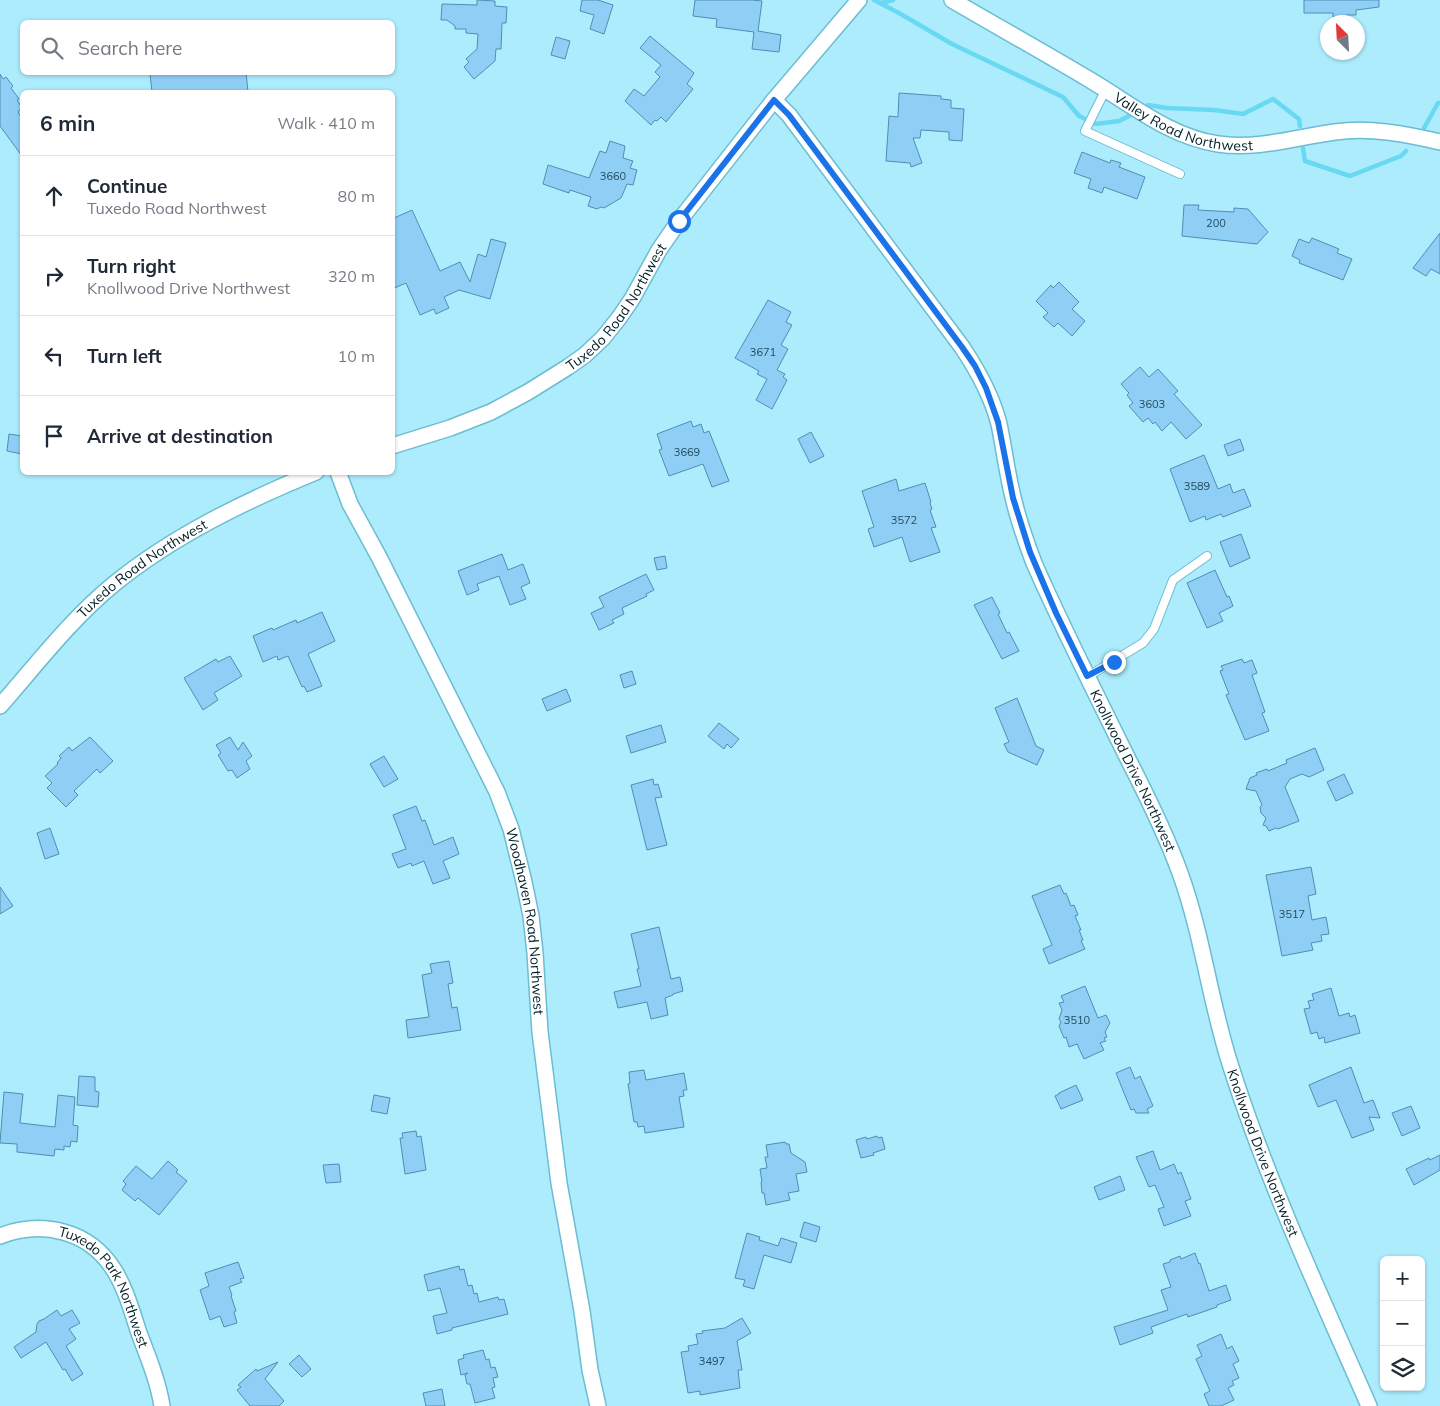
<!DOCTYPE html>
<meta charset="utf-8">
<style>
:root{--surface:#fff;--page:#f6f6f7;--text:#1f2937;--muted:#747a83;--line:#e0e1e3}
body{margin:0;font-family:Mulish,sans-serif;background:var(--page);color:var(--text)}
.controls{position:absolute;right:15px;bottom:15px;display:grid;overflow:hidden;border-radius:8px;box-shadow:0 1px 4px #0004}
.controls button{width:45px;height:45px;display:grid;place-items:center;padding:0;border:0;border-bottom:1px solid var(--line);background:var(--surface);color:var(--text);font:25px sans-serif}
.compass{position:absolute;left:1320px;top:15px;width:45px;height:45px;border-radius:50%;background:var(--surface);box-shadow:0 1px 4px #0004;rotate:336deg}
.stop{position:absolute;width:15px;height:15px;margin:-11px;border:4px solid #1a73e8;border-radius:50%;background:#fff}
.stop.end{background:#1a73e8;border-color:#fff;box-shadow:0 1px 5px #0008}
.list{margin:0;padding:0;list-style:none}
h2{display:flex;justify-content:space-between;align-items:center;height:65px;margin:0;padding:0 20px;font-size:21px}
h2 small{font-size:16px;font-weight:400;color:var(--muted)}
.list li{display:grid;grid-template-columns:32px 1fr auto;gap:15px;align-items:center;box-sizing:border-box;height:80px;padding:0 20px;border-top:1px solid var(--line)}
.list b{display:block;font-size:19px;white-space:nowrap}
.list p{margin:0;font-size:16px;white-space:nowrap;color:var(--muted)}
.list em{font-size:16px;font-style:normal;color:var(--muted)}
.icon{flex:none;width:28px;height:28px;fill:none;stroke:currentColor;stroke-width:2;stroke-linecap:round;stroke-linejoin:round}
.map{position:relative;flex:none;width:1440px;height:1406px;overflow:hidden}
.search{position:absolute;background:var(--surface);box-shadow:0 1px 4px #0004;left:20px;top:20px;width:375px;height:55px;display:flex;align-items:center;gap:12px;box-sizing:border-box;padding:0 18px;border-radius:8px;color:var(--muted);font-size:19px}
.panel{position:absolute;background:var(--surface);box-shadow:0 1px 4px #0004;left:20px;top:90px;width:375px;height:385px;border-radius:8px}
.map>svg:first-child{display:block}
</style>
<div class="map">
<svg width="1440" height="1406" viewBox="0 0 1440 1406">
<rect width="100%" height="100%" fill="#acecfd"/>
<g fill="none" stroke-linecap="round" stroke-linejoin="round">
<path stroke="#69d8f3" stroke-width="4.5" d="M874 0 899 13 952 44 1063 97 1079 116 1096 124 1119 121 1129 116
M881 3 893 0
M1148 105 1167 108 1214 110 1243 114 1273 99 1299 119 1300 126
M1424 128 1438 103H1440
M1303 148 1305 161 1350 176 1401 156 1406 151"/>
</g>
<path fill="#8fcff6" stroke="#4f8eb3" d="M477 0 495 1V6L507 7 506 23H502L501 49H496L495 61 474 79 464 67 469 62 466 59 477 49 478 34 466 33V29H455V26L447 20H441L442 4 477 5Z
M582 0H598L613 5 604 34 590 29 594 15 580 11Z
M695 0H752L762 1 758 31 781 35 779 52 752 49 754 32 716 27 717 19 693 16Z
M1304 0H1379V7L1356 10V15H1346V18L1333 17V13H1304Z
M650 36 694 73 687 84 693 89 666 122 661 117 657 121 655 120 651 125 625 101 634 89 644 96 660 77 655 72 661 65 640 48Z
M556 37 570 41 565 59 551 55Z
M174 72H246L248 92H152L150 74Z
M0 74 3 79 6 77 13 86 11 88 19 99 17 100 22 108 18 112 22 118V156L0 126Z
M899 93 941 96V99L951 100V108L964 109 962 141 949 140V132L921 130 920 138H913L922 163 911 167 910 163 886 161 889 116 898 117Z
M610 141 625 146 623 158 633 161 630 168 637 170 633 185 627 184 621 198 604 208 601 207 597 209 588 206 591 197 570 190 569 193 543 184 548 165 589 178 600 151 606 153Z
M1082 152 1110 163 1111 160 1121 163 1119 167 1145 177 1137 199 1104 187 1102 193 1088 188 1091 179 1074 173Z
M1184 205H1199L1198 210 1234 212V208L1248 209 1268 232 1257 244 1182 236Z
M412 210 440 271 460 262 470 282 478 254 486 257 491 239 506 243 490 299 459 290 444 297 449 308 436 314 434 309 420 315 406 283 392 289V219Z
M1440 233V274L1431 269 1426 276 1413 268Z
M1312 238 1339 249 1337 253 1352 259 1343 280 1299 263 1300 260 1292 256 1299 239 1309 243Z
M1059 282 1079 302 1072 309 1085 321 1072 336 1058 323 1054 327 1043 317 1048 313 1036 301 1051 285 1053 288Z
M768 300 791 312 786 322 792 325 781 345 788 349 777 370 785 374 783 377 787 380 772 409 756 400 767 379 757 374 759 371 735 358Z
M1140 367 1149 377 1158 369 1178 391 1174 394 1202 425 1186 439 1171 422 1162 431 1155 422 1153 424 1148 418 1143 422 1129 406 1133 403 1127 395 1129 393 1121 384Z
M691 421 693 427 701 424 704 433 709 431 729 481 712 487 703 464 669 476 659 450 662 449 657 434Z
M811 432 824 456 810 463 798 439Z
M9 434 22 436V454L7 451Z
M1240 439 1244 450 1228 456 1224 445Z
M1204 455 1218 489 1230 484 1233 493 1244 489 1251 506 1223 517 1221 514 1206 520 1205 516 1190 522 1170 469Z
M896 479 899 491 925 483 931 502 930 503 932 509 930 510 936 527 931 528 940 552 910 562 902 537 874 547 868 529 874 527 862 491Z
M1241 534 1250 558 1230 567 1220 542Z
M502 554 508 570 523 564 530 583 521 587 526 599 510 605 499 576 477 584 479 590 467 595 458 571Z
M665 556 667 568 657 570 654 558Z
M1215 570 1227 597 1229 596 1233 606 1219 613 1223 621 1207 628 1187 583Z
M646 574 654 590 646 594 647 596 622 608 624 614 612 620 614 623 599 630 591 613 604 607 599 597Z
M992 597 1000 613 998 614 1007 633 1009 632 1019 651 1002 659 974 605Z
M322 612 335 641 308 654 322 686 307 692 304 686 302 687 288 656 278 660 277 656 263 662 253 636 272 628 273 630 296 620 297 623Z
M230 656 242 676 214 693 218 700 203 710 184 678 216 659 218 662Z
M1242 659 1244 663 1252 660 1257 673 1252 675 1265 712 1262 713 1269 731 1245 740 1226 695 1229 694 1220 671 1223 670 1221 666Z
M632 671 636 684 624 688 620 675Z
M566 689 571 701 547 711 542 699Z
M1017 698 1036 746 1044 750 1037 765 1008 752 1004 744 1009 742 995 708Z
M719 723 739 739 731 748 727 744 724 749 708 736Z
M661 725 666 742 631 753 626 736Z
M90 737 113 761 100 773 97 769 74 791 78 795 66 807 47 788 52 783 45 776 58 764 57 763 61 758 59 756 69 747 72 751Z
M230 737 238 750 243 742 252 756 246 761 250 769 237 778 232 770 228 771 218 755 221 753 216 745Z
M1315 748 1324 770 1309 777 1302 774 1290 779 1285 787 1299 821 1278 829 1276 828 1269 831 1266 826 1263 825 1266 818 1261 813 1260 807 1262 805 1256 791 1246 789 1250 778 1257 775 1256 773 1267 769 1268 771 1287 763 1286 760Z
M384 756 398 779 384 787 370 764Z
M1344 774 1353 793 1336 801 1327 782Z
M653 779 654 785 658 784 662 797 655 798 667 845 647 850 631 785Z
M416 806 422 821 425 820 434 845 453 837 459 854 443 861 450 878 433 884 424 861 412 866 411 863 398 868 392 854 406 849 393 815Z
M50 828 59 854 45 859 37 833Z
M1311 867 1316 894 1308 896 1312 920 1326 917 1329 934 1321 935 1322 941 1311 943 1313 950 1282 956 1266 875Z
M1060 885 1064 894 1066 893 1071 906 1074 905 1078 915 1075 916 1081 930H1079L1083 940 1081 941 1085 949 1049 964 1043 949 1052 945 1032 896Z
M0 887 13 906 0 914Z
M659 927 671 979 680 977 683 991 673 994V995L665 998 668 1015 651 1019 647 1002 618 1008 614 992 641 986 637 969H639L631 934Z
M449 961 453 983 448 984 452 1008 457 1007 461 1030 408 1038 406 1020 429 1017 422 975 432 973 430 964Z
M1085 986 1098 1018 1106 1015 1110 1023 1105 1032 1107 1037 1104 1038 1106 1041 1100 1043 1104 1050 1084 1059 1077 1044 1069 1047 1066 1037 1064 1038 1059 1026 1061 1022 1059 1019 1062 1010 1059 1003 1064 1002 1061 996Z
M1331 988 1339 1016 1349 1013 1350 1017 1355 1015 1360 1033 1325 1043 1324 1037 1319 1039 1317 1032 1311 1034 1304 1009 1310 1008 1308 1001 1314 1000 1312 994Z
M1130 1067 1135 1079 1140 1076 1153 1106 1147 1109 1149 1113H1136L1134 1109 1131 1110 1124 1093 1116 1073Z
M1351 1067 1364 1103 1373 1100 1380 1118 1369 1117 1374 1130 1352 1138 1336 1100 1318 1107 1309 1085Z
M644 1070 646 1080 684 1073 687 1090H683L684 1096 679 1097 684 1127 645 1133 644 1126 638 1127 637 1122H634L628 1084 630 1083 629 1072Z
M79 1076 95 1077V1091L99 1092 98 1107 77 1105Z
M1076 1085 1083 1100 1061 1109 1055 1096 1059 1094V1093Z
M4 1092 23 1094 20 1123 55 1127 58 1095 75 1097 73 1125 78 1126 77 1142 71 1141 70 1147 64 1146V1150L55 1149 54 1156 17 1152V1144L0 1143Z
M374 1095 390 1098 387 1114 371 1111Z
M1411 1106 1420 1128 1402 1136 1392 1113Z
M416 1131 417 1137 421 1136 426 1170 405 1174 400 1138H403L402 1133Z
M877 1136 878 1138 882 1137 885 1149 873 1153 874 1155 861 1158 856 1140 866 1137 867 1139Z
M785 1142 786 1144H789L791 1153 805 1162 807 1172 796 1174 799 1191 788 1193 790 1200 766 1205 764 1193H762L761 1182H762L760 1169 767 1168 765 1157H768L766 1145Z
M1153 1151 1160 1170 1174 1164 1178 1174 1181 1172 1191 1199 1185 1201 1191 1216 1164 1226 1158 1209 1164 1207 1155 1185 1149 1187 1136 1157Z
M1440 1155V1170L1414 1185 1406 1169 1429 1158 1430 1160Z
M168 1161 178 1170 176 1172 187 1181 159 1215 138 1198 135 1201 122 1190 126 1184 123 1181 136 1166 152 1179Z
M339 1164 341 1182 326 1183 323 1165Z
M1120 1176 1125 1190 1099 1200 1094 1187Z
M804 1222 820 1227 816 1242 800 1237Z
M747 1233 760 1237 759 1240 778 1246 781 1238 797 1243 791 1263 764 1255 754 1289 743 1286 745 1280 735 1278Z
M1195 1253 1199 1264 1200 1263 1209 1291 1226 1285 1231 1300 1217 1305V1307L1188 1317 1187 1314 1151 1327 1153 1333 1120 1345 1114 1327 1168 1310 1161 1290 1171 1287 1163 1264 1170 1262V1260L1180 1256 1181 1259Z
M238 1262 244 1278 240 1279 242 1282 229 1287 232 1295 231 1296 236 1311 234 1312 237 1323 224 1327 220 1316 210 1320 200 1290 209 1286 205 1273Z
M459 1266 460 1270 464 1269 468 1286 472 1285 474 1294 477 1293 479 1302 498 1297 499 1300 504 1299 508 1314 452 1328V1330L437 1334 433 1316 447 1313 440 1288 428 1291 424 1275Z
M57 1310 61 1316 72 1310 80 1323 69 1329 76 1339 66 1346 83 1374 72 1381 65 1369 63 1370 46 1342 21 1358 14 1347 36 1332 37 1324 39 1321 44 1319Z
M742 1318 751 1333 737 1341 742 1370H738L740 1388 700 1395V1391L688 1393 681 1352 689 1351 688 1346 698 1344 696 1334 703 1333 702 1331 725 1328Z
M1221 1334 1227 1349 1232 1346 1239 1361 1233 1364 1239 1378 1232 1381 1234 1385 1228 1388 1234 1400 1221 1406H1209L1204 1394 1210 1391 1196 1359 1202 1356 1197 1345Z
M483 1350 486 1360 489 1359 491 1368 495 1367 498 1377 493 1378 495 1387 492 1388 495 1398 475 1403 470 1384H467L465 1375 468 1373 461 1375 458 1360 464 1358 463 1355Z
M299 1355 311 1369 302 1377 289 1364Z
M278 1362 265 1379 284 1401 279 1406H250L237 1390 241 1387 238 1385 256 1369 257 1371Z
M442 1389 445 1406H426L423 1393Z"/>
<g fill="none" stroke-linecap="round" stroke-linejoin="round">
<g stroke="#6bbdd2" stroke-width="10">
<path id="lane" d="M1106 89 1085 131 1180 174
M1087 677 1143 643 1154 629 1173 580 1207 556"/>
</g>
<g stroke="#6bbdd2" stroke-width="18">
<g id="street">
<path id="s1" d="M952 0C998 27 1045 53 1090 80 1131 104 1170 137 1218 144 1257 150 1296 137 1335 132 1370 127 1406 134 1440 142"/>
<path id="s2" d="M774 100 789 115 962 347C978 371 992 396 999 424 1004 448 1007 473 1013 497 1018 519 1026 542 1034 563 1063 629 1096 694 1128 759 1147 796 1166 834 1180 873 1203 936 1210 1003 1231 1067 1268 1183 1320 1294 1369 1406"/>
<path id="s3" d="M392 446 450 428 491 412 528 392 568 367 585 355 603 338 619 318 632 299 659 250 679 221 774 100 859 0"/>
<path id="s4" d="M338 472 350 504 379 557 497 792 511 829 524 882 531 916 535 953 540 1032 559 1183 582 1311 590 1370 598 1406"/>
<path id="s5" d="M0 706C36 665 71 619 114 584 173 536 245 501 316 472"/>
<path id="s6" d="M0 1236C42 1220 89 1230 114 1270 126 1289 132 1312 139 1333 148 1357 158 1381 162 1406"/>
</g>
</g>
<use href="#lane" stroke="#fff" stroke-width="8"/>
<use href="#street" stroke="#fff" stroke-width="15"/>
</g>
<g fill="none" stroke-linecap="round" stroke-linejoin="round">
<path stroke="#1a73e8" stroke-width="6" d="M679 221 774 100 789 115 962 347 975 366 986 388 998 422 1013 498 1030 552 1056 613 1087 676 1114 662"/>
</g>
<g text-anchor="middle" dominant-baseline="central" stroke-width="4" stroke-linejoin="round" paint-order="stroke">
<g font-size="11" fill="#244b5b">
<text x="613" y="176">3660</text>
<text x="1216" y="223">200</text>
<text x="763" y="352">3671</text>
<text x="1152" y="404">3603</text>
<text x="687" y="452">3669</text>
<text x="1197" y="486">3589</text>
<text x="904" y="520">3572</text>
<text x="1292" y="914">3517</text>
<text x="1077" y="1020">3510</text>
<text x="712" y="1361">3497</text>
</g>
<g font-size="14" fill="#001f27" stroke="#acecfd">
<text stroke="none"><textPath href="#s1" startOffset="264">Valley Road Northwest</textPath></text>
<text stroke="none"><textPath href="#s3" startOffset="272">Tuxedo Road Northwest</textPath></text>
<text stroke="none"><textPath href="#s5" startOffset="199">Tuxedo Road Northwest</textPath></text>
<text stroke="none"><textPath href="#s2" startOffset="770">Knollwood Drive Northwest</textPath></text>
<text stroke="none"><textPath href="#s4" startOffset="491">Woodhaven Road Northwest</textPath></text>
<text stroke="none"><textPath href="#s2" startOffset="1175">Knollwood Drive Northwest</textPath></text>
<text stroke="none"><textPath href="#s6" startOffset="136">Tuxedo Park Northwest</textPath></text>
</g>
</g>
</svg>
<div class="controls">
<button>+</button>
<button>−</button>
<button><svg class="icon" aria-label="layers" viewBox="0 0 24 24"><path d="M12 4l9 5-9 5-9-5zM3 14l9 5 9-5"/></svg></button>
</div>
<svg class="compass" viewBox="-18 -18 36 36"><path d="M0-13l5 13h-10z" fill="#e53935"/><path d="M0 13l5-13h-10z" fill="#747a83"/></svg>
<div class="stop" style="left:679px;top:221px"></div>
<div class="stop end" style="left:1114px;top:662px"></div>
<div class="search"><svg class="icon" aria-label="search" viewBox="0 0 24 24"><circle cx="10" cy="10" r="6"/><path d="M15 15l6 6"/></svg>Search here</div>
<section class="panel">
<h2>6 min<small>Walk · 410 m</small></h2>
<ul class="list">
<li><svg class="icon" aria-label="ahead" viewBox="0 0 24 24"><path d="M12 20V5M6 11l6-6 6 6"/></svg><div><b>Continue</b><p>Tuxedo Road Northwest</p></div><em>80 m</em></li>
<li><svg class="icon" aria-label="right" viewBox="0 0 24 24"><path d="M7 20v-9h11M14 6l5 5-5 5"/></svg><div><b>Turn right</b><p>Knollwood Drive Northwest</p></div><em>320 m</em></li>
<li><svg class="icon" aria-label="left" viewBox="0 0 24 24"><path d="M17 20v-9H6M10 6l-5 5 5 5"/></svg><div><b>Turn left</b></div><em>10 m</em></li>
<li><svg class="icon" aria-label="arrive" viewBox="0 0 24 24"><path d="M6 21V4h12l-3 4 3 4H6"/></svg><div><b>Arrive at destination</b></div></li>
</ul>
</section>
</div>
